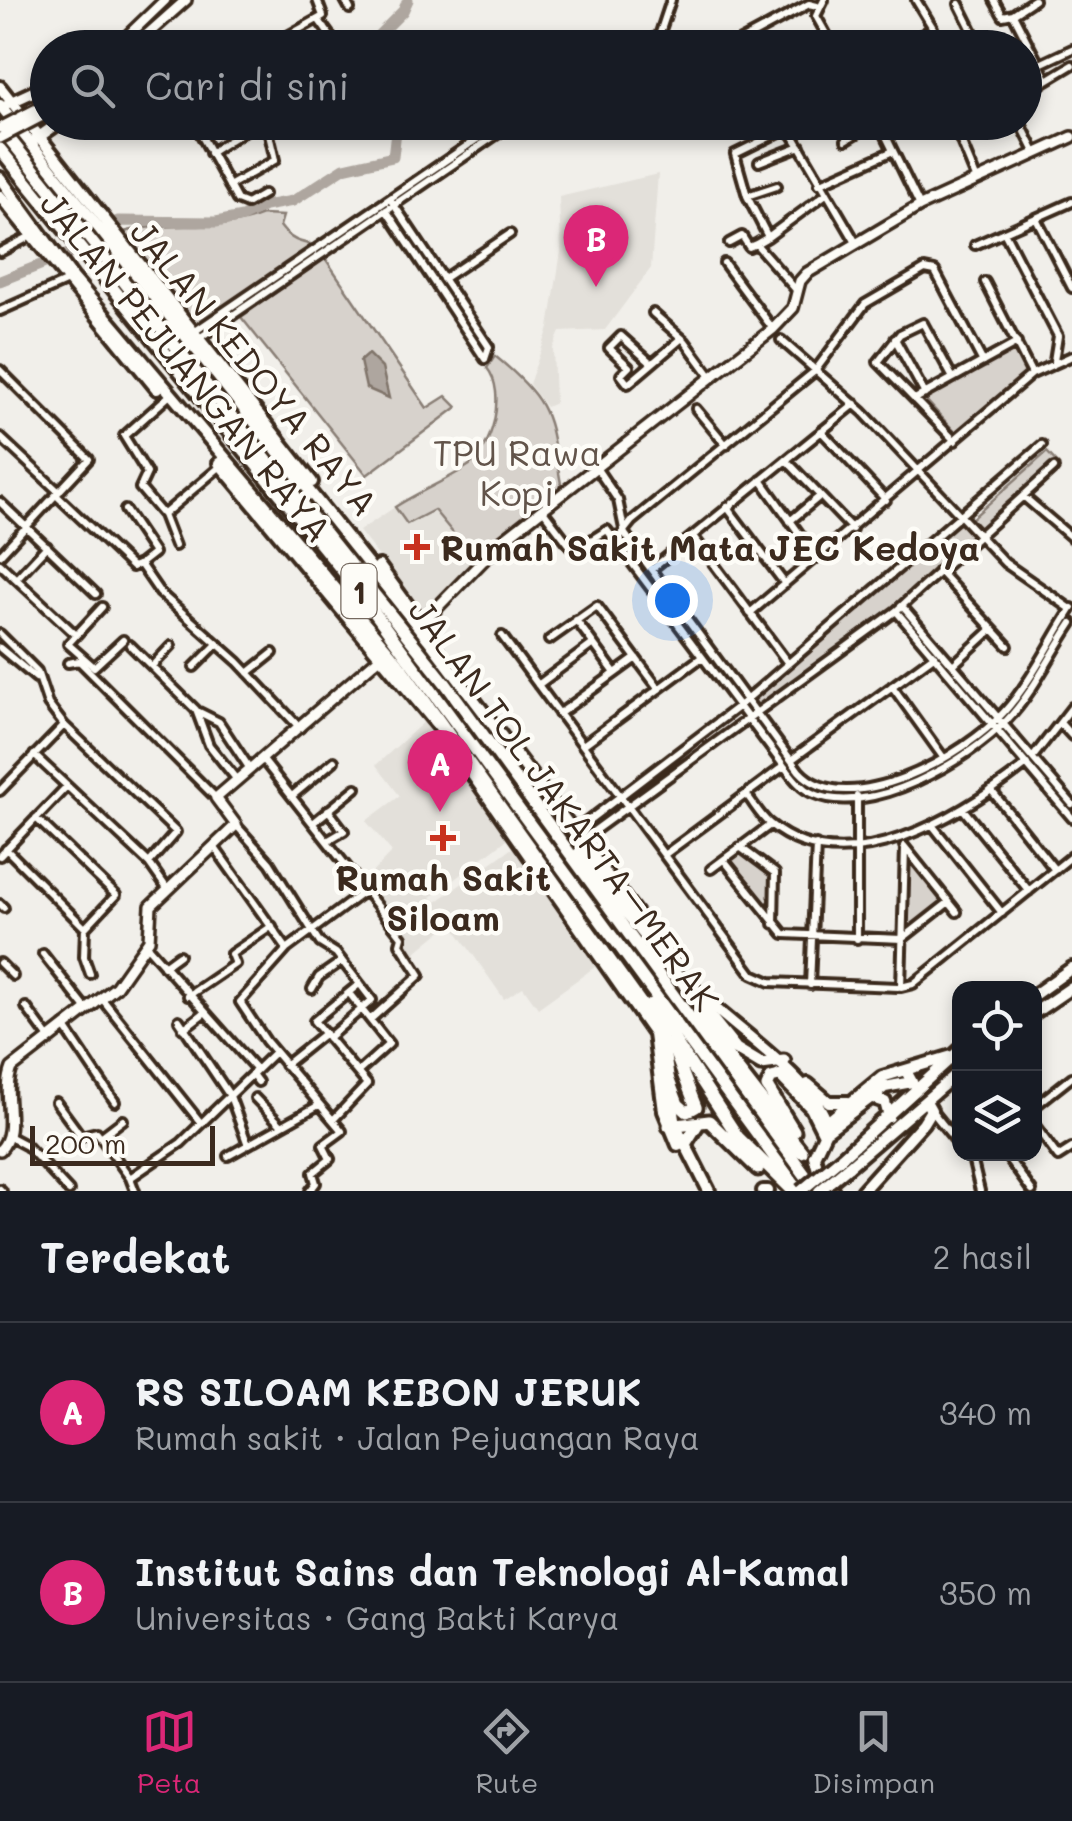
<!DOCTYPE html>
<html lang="id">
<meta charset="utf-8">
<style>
:root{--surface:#171b24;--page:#20242c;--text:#f1f3f6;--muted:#9ea1a6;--line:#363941;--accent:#db2777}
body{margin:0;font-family:Mali,sans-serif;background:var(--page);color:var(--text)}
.controls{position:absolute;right:30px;bottom:30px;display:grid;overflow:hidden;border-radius:20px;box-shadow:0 5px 15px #0003}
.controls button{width:90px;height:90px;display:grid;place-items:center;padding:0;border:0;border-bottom:2px solid var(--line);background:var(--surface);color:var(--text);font:50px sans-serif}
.scale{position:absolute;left:30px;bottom:25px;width:185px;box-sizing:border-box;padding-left:10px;border:5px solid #3b2a1e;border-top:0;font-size:28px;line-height:35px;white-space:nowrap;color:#3b2a1e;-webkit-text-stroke:8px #fdfcf7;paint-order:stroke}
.you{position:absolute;left:672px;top:600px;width:35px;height:35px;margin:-25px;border:8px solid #fff;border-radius:50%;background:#1a73e8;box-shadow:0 0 0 15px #1a73e833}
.badge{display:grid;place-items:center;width:65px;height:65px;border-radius:50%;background:var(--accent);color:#fff;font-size:32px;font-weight:700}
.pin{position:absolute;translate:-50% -82px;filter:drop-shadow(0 2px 5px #0008)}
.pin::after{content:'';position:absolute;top:52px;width:35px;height:30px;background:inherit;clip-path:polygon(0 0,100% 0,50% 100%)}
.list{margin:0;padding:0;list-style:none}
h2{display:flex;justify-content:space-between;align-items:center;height:130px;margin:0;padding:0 40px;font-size:42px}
h2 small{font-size:32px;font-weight:400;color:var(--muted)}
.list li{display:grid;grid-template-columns:65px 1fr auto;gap:30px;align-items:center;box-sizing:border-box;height:180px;padding:0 40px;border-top:2px solid var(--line)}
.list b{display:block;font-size:38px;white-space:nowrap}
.list p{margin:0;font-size:32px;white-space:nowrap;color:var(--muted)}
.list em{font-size:32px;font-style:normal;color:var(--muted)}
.icon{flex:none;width:55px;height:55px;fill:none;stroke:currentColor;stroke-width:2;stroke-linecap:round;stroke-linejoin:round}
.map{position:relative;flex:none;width:1072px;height:1191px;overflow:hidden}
.search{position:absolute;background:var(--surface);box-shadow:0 5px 15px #0003;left:30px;right:30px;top:30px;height:110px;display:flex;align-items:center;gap:25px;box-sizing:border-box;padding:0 35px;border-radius:55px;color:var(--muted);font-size:38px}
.sheet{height:490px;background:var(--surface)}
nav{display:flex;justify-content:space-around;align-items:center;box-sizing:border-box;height:140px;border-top:2px solid var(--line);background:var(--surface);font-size:28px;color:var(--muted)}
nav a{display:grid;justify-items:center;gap:5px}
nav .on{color:var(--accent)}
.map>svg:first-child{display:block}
</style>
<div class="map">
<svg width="1072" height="1191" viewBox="0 0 1072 1191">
<rect width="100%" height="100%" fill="#f1efea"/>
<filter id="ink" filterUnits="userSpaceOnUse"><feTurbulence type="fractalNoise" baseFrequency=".01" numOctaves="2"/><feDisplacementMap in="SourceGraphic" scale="20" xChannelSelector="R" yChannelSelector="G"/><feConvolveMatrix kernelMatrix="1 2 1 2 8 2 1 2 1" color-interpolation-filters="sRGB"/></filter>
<g filter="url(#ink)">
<path fill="#e3e0da" d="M658 174 651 268 605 330 560 332 553 348 555 403 546 407 529 384 549 328 561 251 559 197Z
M395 507 407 524 433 509 477 562 424 615 359 531Z
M427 719 506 836 510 837 431 897 436 902 512 848 599 964 538 1008 523 987 504 999 451 923 411 956 402 945 403 930 364 881 392 852 366 821 400 796 376 765Z"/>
<path fill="#d7d2cc" stroke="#897e75" stroke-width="2.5" d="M262 215 283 216 280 226C290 240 300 243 316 245L194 326 117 234C166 218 215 235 262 215Z
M325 258 427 408 446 396 457 407 367 475 241 317Z
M1013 349 1029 376 958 435 925 399Z
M495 356C555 405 548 417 562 489L477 562 434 510 407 524 395 507C418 492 443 482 465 468 493 452 507 392 487 368Z
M1047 452 1059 465 982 533 970 520Z
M960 522 972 536 896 609 758 713 751 702Z
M741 850 771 869V922L726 860Z
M906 851 950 903 907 934Z"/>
<path fill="#aea69f" stroke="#80746b" stroke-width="2.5" d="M368 354 382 368 389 398 366 388 360 361Z"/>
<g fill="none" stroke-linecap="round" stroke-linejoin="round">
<path stroke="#aea69f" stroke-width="11" d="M366 48 403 11 408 0
M102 231 118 221 216 222 242 217 265 206 293 201 344 168 393 157 397 122
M0 281 68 254 87 242"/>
<g stroke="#3b2a1e" stroke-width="14">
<path id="street" d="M345 0 350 9
M824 0 816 16 834 48
M916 0 933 28 915 39 918 48
M994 0 1003 16 1013 14
M959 4 981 48
M1013 14 1047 80 1024 95
M1013 14 1034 0
M318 19 339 48
M147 35 154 48
M659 36 677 48
M266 48 323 16 317 0
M487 48 503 36 519 48
M618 48 634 39H644
M630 48 659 36 671 0
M728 48 730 46
M737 48 735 44 809 4 817 6
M1040 64 1072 49
M1047 80 1072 65
M194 122 237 200 247 204 264 194
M718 122 719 126
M777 122 793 135 855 241
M879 122 920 206
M953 122 977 180
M1020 122 1036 154
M846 140 876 122
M210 153 258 122
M759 162 800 146
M819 184 893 151
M229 186 275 160 266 122
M747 196 777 186
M392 202 489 347 485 359
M386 210 485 359
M1036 218 1072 288
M1004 232 1058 336 1054 361
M768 237 826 194
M729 243 742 236 749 247 756 244 797 291
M756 244 768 237 747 196 735 154 800 122
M975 245 1072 202
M0 252 33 235
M724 263 773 329
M443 279 510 234
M985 282 1032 374
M0 311 72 279
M653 313 685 341 712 378
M191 334 502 122
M198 339 515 122
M895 339 925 394
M781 340 863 412 1005 563 1071 609
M651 363 621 336 609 348 629 367 621 375 628 384 681 339
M0 370 89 459 0 555
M953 378 923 323 900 334 878 362 955 441
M170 395 124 436 147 473 140 488 163 515 222 465
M915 399 1017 343
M696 409 726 445
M821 431 886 500
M0 437 59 492
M786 460 852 529
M597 469 618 500 625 534 799 771C847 824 967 754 1004 712 1031 682 1050 642 1072 608
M761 480 817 558
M56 495 132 567 140 564
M1023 496 1072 538
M0 502 96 594
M727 507 785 584
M542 509 574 551 607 530 784 766C792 776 800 788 812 793 869 819 968 761 1007 720 1033 693 1051 654 1072 623
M125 510 154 553 140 564
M163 515 175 546
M790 521 820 496
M693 536 787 662
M616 541 632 521 815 371 865 304 925 269 935 271 983 362
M0 564 75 634
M140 564 160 593 238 662 300 728
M652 569 855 404
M939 571 1008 646
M16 579 47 546
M902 606 1072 804
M102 607 68 644 94 667 123 640
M896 611 1072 818
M750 613 1032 374 1072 356
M576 620 615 673
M0 634 37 671 48 704 64 725 176 832 149 863
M502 636 752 974 770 982 898 987
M549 640 597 606 659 689
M130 645 196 710 209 745 237 780
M0 648 36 678
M68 663 79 661 216 798
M953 665 992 629
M152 666 171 646
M194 667 217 644
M248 673 273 653
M538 685 593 644
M892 686 943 757
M199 712 219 722 250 769
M559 714 636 658
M1061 724 1072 736
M583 745 702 657
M34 755 149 863 168 890
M1033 757 1072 707
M263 760 402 937 400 944 420 975 371 1019
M791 760 935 655
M991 790 1055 870
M0 791 64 725
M746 794C754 804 761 817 770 824 847 888 965 813 1027 764
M292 796 334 761
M963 809 1029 891
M36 818 116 895 85 928
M313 823 356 788
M236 825 270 863 320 943 336 953 372 1000 328 1038
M933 826 1002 913
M576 830 739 706 1042 445
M583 839 896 611 1054 468
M327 841 344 831 328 810
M904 846 957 912
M740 847 775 873 774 924
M215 848 287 949
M905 848 901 987 913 984 1072 856
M6 849 85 928 84 957 90 974
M664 855 784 766
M0 856 67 786
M724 860 784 934 902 939 949 902
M711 869 770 825
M0 904 4 908
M857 939V796
M146 945 255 1068
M43 954 87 1010
M0 963 13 976
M164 966 179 955
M810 985 816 845
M312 989 319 977 342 961
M349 993 389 1044 358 1072
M188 996 235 964 231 954 272 926
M103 1000 201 1123
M26 1007 48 1037
M179 1020 230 1096 248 1145
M64 1026 115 1102
M183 1029 204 1013
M285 1065 325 1033
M252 1074 258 1082
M255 1098 281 1125
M56 1102 81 1136 97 1132 130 1178
M1034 1107 1072 1077
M931 1110 960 1146
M333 1120 367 1084 314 1021 358 985
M1034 1124 1058 1157 1072 1148
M102 1136 123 1120
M10 1137 27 1146 69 1191
M971 1154 980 1191
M1005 1154 1032 1191
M228 1156 319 1105
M0 1189 2 1191
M135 1191 130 1178 181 1143 275 1052
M310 1191 316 1183 313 1173 330 1159 323 1145 342 1131 266 1041 240 1002 287 949 365 891"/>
</g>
<g stroke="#3b2a1e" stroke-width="16">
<path id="secondary" d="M115 48 165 0
M132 48 186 0
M424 627 427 618 503 540 773 329 793 308 800 281 807 273 920 206 1072 137
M0 1150C20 1130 1 1095 12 1068L116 987 149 940 151 906 236 825 216 798 386 652"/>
</g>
<g stroke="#3b2a1e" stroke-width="18">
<path id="primary" d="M138 48 141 40
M0 87 312 482
M9 103 48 85
M0 105 428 639 672 961
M36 139 60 122
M0 178 73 278 397 661 652 1018 663 1040 676 1126 709 1191
M0 196 157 389
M219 463 439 727 654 1034 664 1111 678 1145
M379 566 425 629
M692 987C725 1022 815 1079 827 1124
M1034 995 1072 968
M1034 1013 1072 987
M779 1075 811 1108 823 1132
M808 1084 829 1102H848
M870 1097 885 1102 889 1117
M828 1130 885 1087 912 1082 906 1071
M841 1158 960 1050
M848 1167 960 1071
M763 1191H768
M833 1191 818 1170 814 1156 832 1118 882 1077 952 1056
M862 1191 923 1123 931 1110 927 1103"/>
</g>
<g stroke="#3b2a1e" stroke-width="19">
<path id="highway" d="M0 127 446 684 816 1190
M0 149 358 590 799 1191
M579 853 736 1049 761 1064 784 1061
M651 1004 738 1137 793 1191
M697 1017 802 1152
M788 1074 771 1078 767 1087 794 1131
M668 1078 678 1104 687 1112 696 1107 671 1043
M669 1126 709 1121 758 1169
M685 1144 699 1122"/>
</g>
<use href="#street" stroke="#fdfcf7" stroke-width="6"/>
<use href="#secondary" stroke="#fdfcf7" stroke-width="9"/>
<use href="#primary" stroke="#fdfcf7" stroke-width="10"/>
<use href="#highway" stroke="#fdfcf7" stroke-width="11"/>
<g stroke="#3b2a1e" stroke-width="16" stroke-linecap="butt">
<path id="secondary-bridge" d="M0 128 48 103
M0 138 48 113"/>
</g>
<g stroke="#3b2a1e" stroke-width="18" stroke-linecap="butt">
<path id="primary-bridge" d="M801 1191 841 1158
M819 1191 848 1167"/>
</g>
<use href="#secondary-bridge" stroke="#fdfcf7" stroke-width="9"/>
<use href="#primary-bridge" stroke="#fdfcf7" stroke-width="10"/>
</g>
</g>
<g fill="#c8321e" stroke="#fdfcf7" stroke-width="4">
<path d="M412 532h10v10h10v10h-10v10h-10v-10h-10v-10h10z"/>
<path d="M438 823h10v10h10v10h-10v10h-10v-10h-10v-10h10z"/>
</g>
<g text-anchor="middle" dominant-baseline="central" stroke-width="9" stroke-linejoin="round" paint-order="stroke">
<rect fill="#fdfcf7" stroke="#75695f" stroke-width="2.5" x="341.5" y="564" width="35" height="54" rx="8"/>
<g font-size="32" font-weight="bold" fill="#3b2a1e">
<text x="359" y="591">1</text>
</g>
<g font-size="35" fill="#3b2a1e" stroke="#fdfcf7">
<text transform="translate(187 366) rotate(51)">JALAN PEJUANGAN RAYA</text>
<text transform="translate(255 367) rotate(51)">JALAN KEDOYA RAYA</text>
<text transform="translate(565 804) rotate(54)">JALAN TOL JAKARTA–MERAK</text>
</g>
<g font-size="35" fill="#62544a" stroke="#fdfcf7">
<text x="517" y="452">TPU Rawa<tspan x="517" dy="40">Kopi</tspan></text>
</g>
<g font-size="35" font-weight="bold" fill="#3b2a1e" stroke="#fdfcf7" text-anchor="start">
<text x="440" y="547">Rumah Sakit Mata JEC Kedoya</text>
<text x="443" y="877" text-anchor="middle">Rumah Sakit<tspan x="443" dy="40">Siloam</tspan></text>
</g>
</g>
</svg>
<div class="controls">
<button><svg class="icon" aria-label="locate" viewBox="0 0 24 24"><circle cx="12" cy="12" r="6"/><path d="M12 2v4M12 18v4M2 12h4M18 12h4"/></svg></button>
<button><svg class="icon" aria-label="layers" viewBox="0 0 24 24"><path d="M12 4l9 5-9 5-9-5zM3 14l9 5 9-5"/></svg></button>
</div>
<div class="scale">200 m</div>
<div class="you"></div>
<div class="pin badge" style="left:440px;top:812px">A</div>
<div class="pin badge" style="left:596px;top:287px">B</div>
<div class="search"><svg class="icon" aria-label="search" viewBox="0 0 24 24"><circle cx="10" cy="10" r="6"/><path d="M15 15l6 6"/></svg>Cari di sini</div>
</div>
<section class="sheet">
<h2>Terdekat<small>2 hasil</small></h2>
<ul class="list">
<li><span class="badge">A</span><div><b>RS SILOAM KEBON JERUK</b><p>Rumah sakit · Jalan Pejuangan Raya</p></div><em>340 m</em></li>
<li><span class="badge">B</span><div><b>Institut Sains dan Teknologi Al-Kamal</b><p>Universitas · Gang Bakti Karya</p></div><em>350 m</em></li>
</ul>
</section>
<nav>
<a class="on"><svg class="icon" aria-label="map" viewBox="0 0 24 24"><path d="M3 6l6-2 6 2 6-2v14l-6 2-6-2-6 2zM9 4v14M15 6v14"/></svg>Peta</a>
<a><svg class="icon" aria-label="directions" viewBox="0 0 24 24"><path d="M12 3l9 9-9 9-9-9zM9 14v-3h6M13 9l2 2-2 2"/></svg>Rute</a>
<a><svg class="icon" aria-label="saved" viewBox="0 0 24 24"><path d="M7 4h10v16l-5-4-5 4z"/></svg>Disimpan</a>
</nav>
